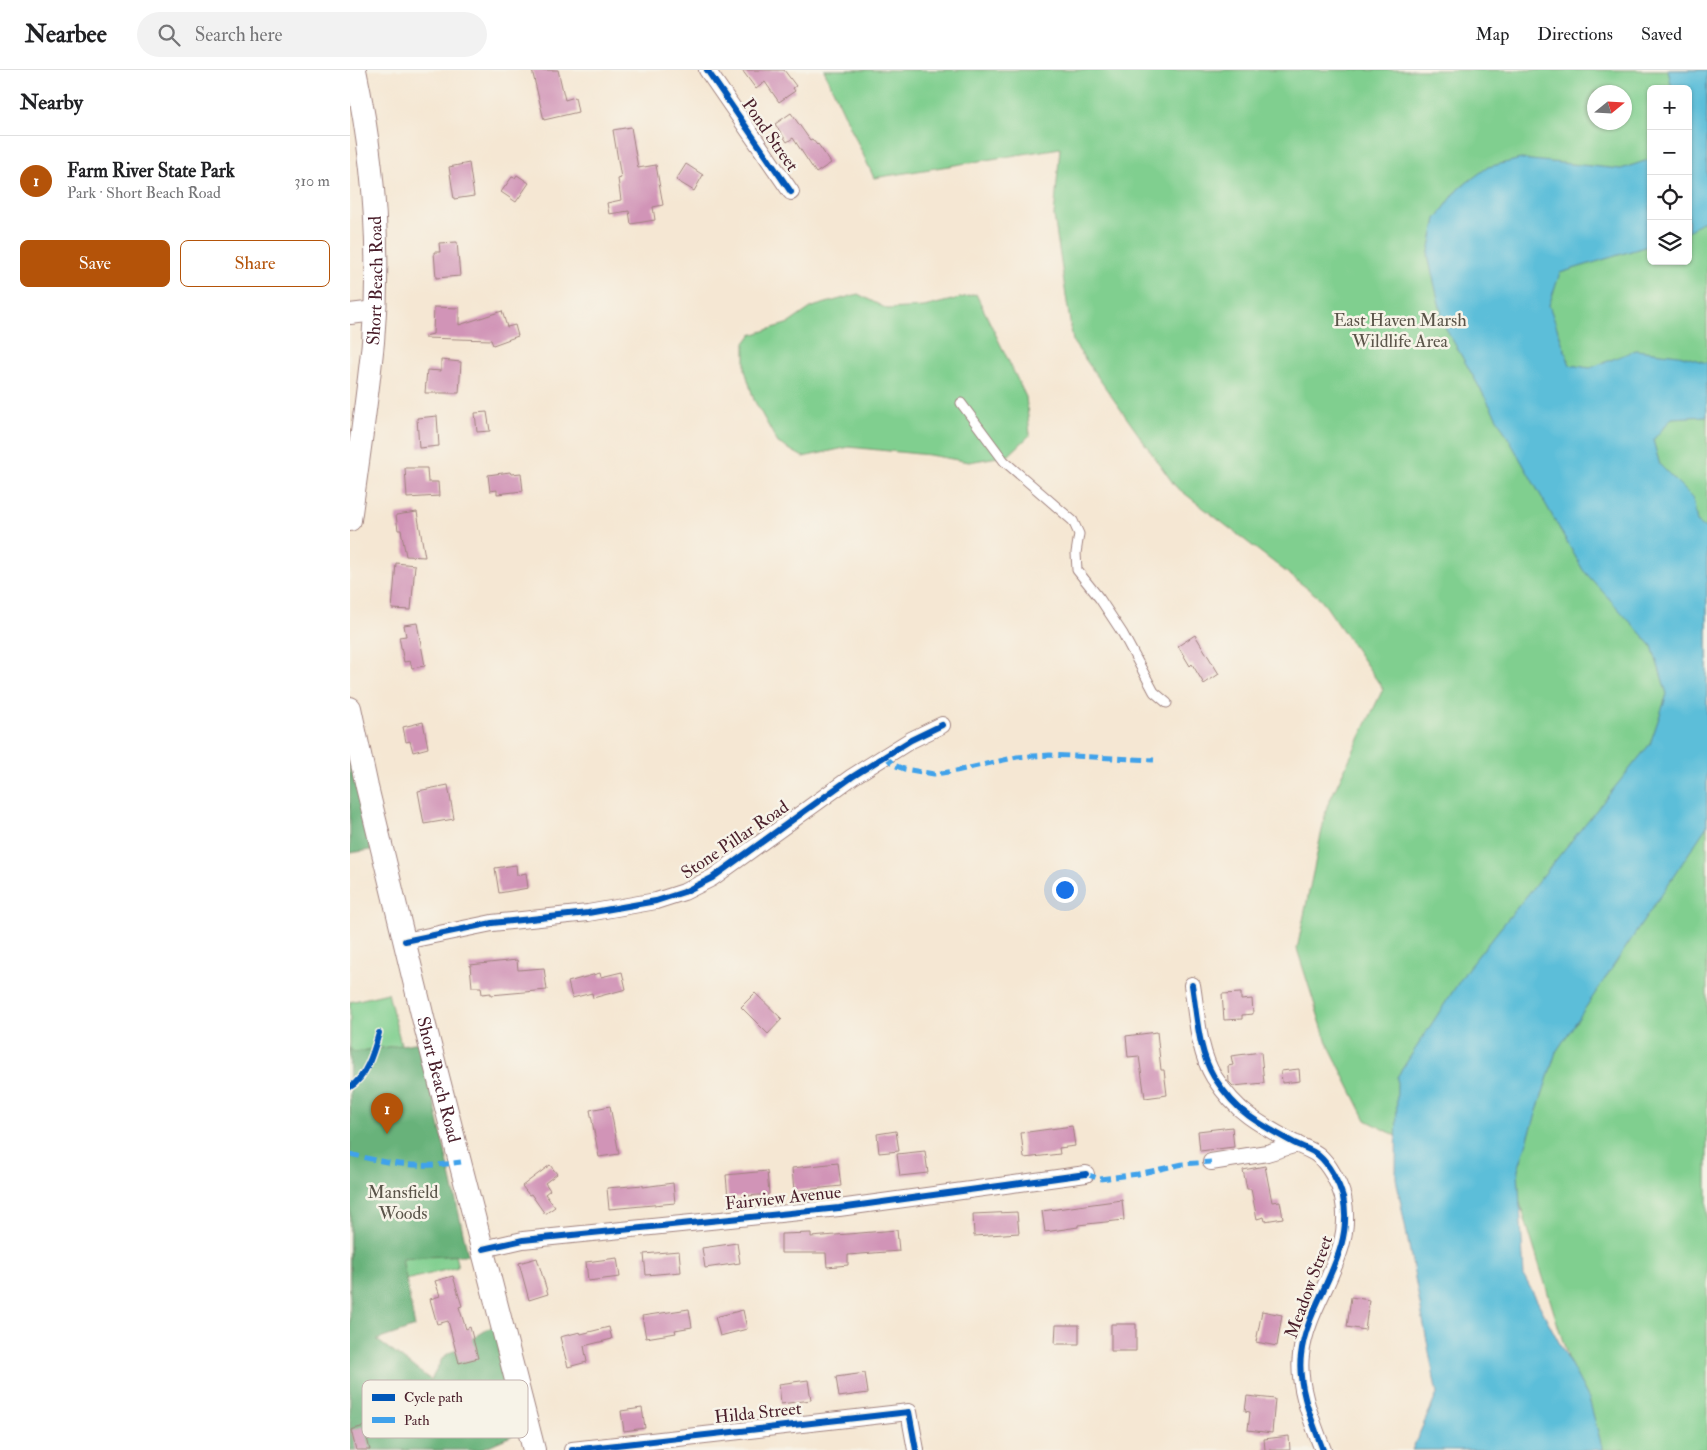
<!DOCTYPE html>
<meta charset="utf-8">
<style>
:root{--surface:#fff;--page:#f2f2f2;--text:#202124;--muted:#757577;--line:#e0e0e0;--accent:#b45309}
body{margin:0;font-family:"IM FELL Double Pica",serif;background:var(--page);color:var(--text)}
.controls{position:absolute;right:15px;top:15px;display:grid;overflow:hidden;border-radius:8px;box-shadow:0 1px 4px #0004}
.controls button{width:45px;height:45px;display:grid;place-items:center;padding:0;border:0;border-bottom:1px solid var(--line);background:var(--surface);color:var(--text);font:25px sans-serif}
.compass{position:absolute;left:1237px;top:15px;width:45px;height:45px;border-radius:50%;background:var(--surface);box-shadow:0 1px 4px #0004;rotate:72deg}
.you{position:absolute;left:714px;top:819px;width:18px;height:18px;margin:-12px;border:4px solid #fff;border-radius:50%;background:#1a73e8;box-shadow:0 0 0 8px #1a73e833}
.badge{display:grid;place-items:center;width:32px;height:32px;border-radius:50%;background:var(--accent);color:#fff;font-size:16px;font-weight:700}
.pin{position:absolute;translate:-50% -41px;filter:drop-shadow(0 1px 2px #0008)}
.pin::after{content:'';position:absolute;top:26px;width:18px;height:15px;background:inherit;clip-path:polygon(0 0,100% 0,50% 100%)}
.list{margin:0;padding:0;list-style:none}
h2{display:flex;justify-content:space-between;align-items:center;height:65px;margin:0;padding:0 20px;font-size:21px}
h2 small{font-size:16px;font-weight:400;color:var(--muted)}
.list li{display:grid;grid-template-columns:32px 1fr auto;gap:15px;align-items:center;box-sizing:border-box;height:90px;padding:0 20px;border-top:1px solid var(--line)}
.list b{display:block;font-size:19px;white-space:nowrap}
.list p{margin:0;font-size:16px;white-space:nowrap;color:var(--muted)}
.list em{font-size:16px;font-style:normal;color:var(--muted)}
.actions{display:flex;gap:10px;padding:15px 20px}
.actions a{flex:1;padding:11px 0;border:1px solid var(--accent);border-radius:8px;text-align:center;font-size:18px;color:var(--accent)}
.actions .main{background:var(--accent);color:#fff}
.icon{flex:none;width:28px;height:28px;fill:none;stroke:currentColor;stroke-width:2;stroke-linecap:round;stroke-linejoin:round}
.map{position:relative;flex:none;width:1357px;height:1380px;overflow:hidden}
header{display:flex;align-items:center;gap:30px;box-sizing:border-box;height:70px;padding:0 25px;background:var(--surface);border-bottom:1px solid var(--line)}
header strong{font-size:24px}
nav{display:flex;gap:28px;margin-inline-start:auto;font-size:18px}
.search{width:350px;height:45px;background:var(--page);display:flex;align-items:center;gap:12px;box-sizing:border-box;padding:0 18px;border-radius:28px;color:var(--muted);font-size:19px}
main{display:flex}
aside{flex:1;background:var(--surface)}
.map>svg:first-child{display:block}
</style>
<header>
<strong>Nearbee</strong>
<div class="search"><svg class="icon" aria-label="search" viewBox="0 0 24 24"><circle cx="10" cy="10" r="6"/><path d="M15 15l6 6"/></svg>Search here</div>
<nav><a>Map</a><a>Directions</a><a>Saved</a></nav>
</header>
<main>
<aside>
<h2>Nearby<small></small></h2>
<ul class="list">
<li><span class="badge">1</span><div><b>Farm River State Park</b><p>Park · Short Beach Road</p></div><em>310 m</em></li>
</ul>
<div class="actions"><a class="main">Save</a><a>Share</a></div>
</aside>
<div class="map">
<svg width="1357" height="1380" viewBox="0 0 1357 1380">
<rect width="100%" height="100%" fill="#f7f3e8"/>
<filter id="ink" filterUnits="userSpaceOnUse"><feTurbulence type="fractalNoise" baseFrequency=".02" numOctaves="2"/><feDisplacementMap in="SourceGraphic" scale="10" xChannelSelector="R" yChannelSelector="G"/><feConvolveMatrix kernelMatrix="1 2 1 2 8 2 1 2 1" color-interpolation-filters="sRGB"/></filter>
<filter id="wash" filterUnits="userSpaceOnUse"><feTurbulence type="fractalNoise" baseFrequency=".0096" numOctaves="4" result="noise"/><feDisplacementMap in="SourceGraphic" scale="20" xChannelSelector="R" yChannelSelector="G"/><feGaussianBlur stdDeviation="1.12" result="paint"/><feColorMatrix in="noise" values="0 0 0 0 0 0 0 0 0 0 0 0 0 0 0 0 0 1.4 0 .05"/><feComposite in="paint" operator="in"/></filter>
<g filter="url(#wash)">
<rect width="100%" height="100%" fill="#f5e7d3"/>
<path fill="#80cf8f" stroke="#65775d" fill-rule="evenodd" d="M474 0H1357V1380H1250L1219 1291 1169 1130 1016 1050 976 970 947 879 977 736 1033 619 971 529 825 416 723 272 704 146 710 78 524 108ZM1301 19H1338V191H1301ZM1244 22H1274V52H1244Z
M508 224 537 239 574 237 626 224 676 327 680 365 659 385 619 392 579 385 499 377 453 387 428 373 404 330 395 300V273L401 265 439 253 462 237Z
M38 923 108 1197 0 1224V932Z"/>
<path fill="#68b27a" stroke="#596852" d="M0 679 21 780 0 783Z
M71 972 118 1185 52 1188 65 1257 27 1270 81 1310 93 1287 146 1254 166 1364 129 1380H0V978L4 982Z"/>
<path fill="#5bbed9" stroke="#526e82" d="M1318 0H1357V149L1338 161V19H1322Z
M1171 89 1271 99 1301 89V175L1210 203 1199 235 1220 295 1240 298 1286 280 1329 285 1357 293V346L1322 348 1303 370 1310 395 1343 428 1347 452 1357 459V756L1206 982 1168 1100 1174 1206 1239 1329 1253 1380H1062L1087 1324 1046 1108 1047 1007 1118 898 1300 674 1317 624 1302 576 1233 500 1094 255 1078 186 1086 149 1108 119 1138 97Z"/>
<g id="blocks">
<path fill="#d194b7" d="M182 0H208L215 30 225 27 228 42 194 50Z
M392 0H434L446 16 443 18 445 21 429 32 415 12 406 19Z
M441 43 460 70 462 69 467 75 468 74 481 93 466 103 443 68 437 72 425 54Z
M281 57 288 98 306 95 313 135 303 137 305 150 281 154 279 141 259 144 257 133 271 130 268 109 271 108 263 60Z
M119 93 124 126 104 129 99 97Z
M336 94 353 105 344 121 326 110Z
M167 105 179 113 166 132 151 122 162 107 165 108Z
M107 172 110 206 86 208 84 182H90L89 173Z
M84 237 109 238V255L152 241 157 257 165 255 168 266 143 275 141 270 75 268V266L83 264Z
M91 290 111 292 109 323H75L77 300 91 301Z
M137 342 140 361 127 362 125 343Z
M87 346 89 376 69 378 67 348Z
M55 398H77L78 412H88L89 426 57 428Z
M160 402 161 404 171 403 173 421 147 424V420L140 421 138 405Z
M67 442 75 487 56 486 51 460H48L46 445Z
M46 493 65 495 61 540 42 539Z
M67 553 75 596 62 598 60 591 54 592 49 567 56 566 54 555Z
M845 565 869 604 854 614 842 594 840 596 828 576Z
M73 652 78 678 63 682 60 671 56 672 53 657Z
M98 715 104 749 74 754 68 721Z
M166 795 167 805 176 803 178 818 149 823 145 798Z
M167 890 168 900 194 898 197 920 141 925V923L132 924 131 917H122L120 895Z
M272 902 276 919 243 928 242 923 222 928 218 912 250 903 251 907Z
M405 923 432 949 418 964 391 937Z
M891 923V930L902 929 903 944 892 945V949L874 950 872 924Z
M807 962 811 1000H814L817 1025 795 1028 789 986 778 987 776 966Z
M911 982 914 1013 883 1016 879 1012 878 996 883 995 881 986Z
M949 999 950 1011 932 1013 931 1001Z
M260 1036 269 1084 249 1087 240 1040Z
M722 1056 725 1076 709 1078 710 1084 674 1088 671 1063Z
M882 1057 884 1077 850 1081 848 1061Z
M546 1061 549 1081 529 1083 527 1064Z
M575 1081 578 1103 550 1106 547 1084Z
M488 1093 491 1116 444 1121 442 1098Z
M200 1095 207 1104 195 1113 200 1120 195 1124 205 1137 195 1144 181 1124 179 1125 172 1116Z
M915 1096 922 1132 930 1131 933 1148 915 1151 914 1147 907 1149 901 1119H897L893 1100Z
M417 1101 419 1124 378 1128 376 1105Z
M323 1113 325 1133 259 1139 257 1118 293 1115V1117Z
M772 1130 774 1150 728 1155V1157L695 1162 692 1141Z
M667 1142 669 1163 624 1166 623 1144Z
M547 1160 549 1181 498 1185V1195L477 1197 476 1183H431V1164L461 1163V1167Z
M387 1173 390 1193 355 1198 352 1178Z
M329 1181 331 1202 296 1205 294 1184Z
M187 1188 198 1224 179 1230 169 1193Z
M267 1188 270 1207 238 1211 236 1192Z
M103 1206 112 1236 109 1237 116 1259 120 1257 128 1288 109 1293 98 1251 87 1254 80 1229 90 1226 85 1211Z
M1001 1227 1019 1230 1015 1260 997 1257Z
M339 1239 342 1257 325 1260 326 1263 296 1268 292 1246Z
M393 1240 397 1259 370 1266 365 1247Z
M912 1241 932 1245 927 1276 906 1272Z
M761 1254H786V1281H761Z
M706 1255H729V1274H705Z
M259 1257 262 1269 234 1276 237 1292 218 1297 210 1267 230 1262 231 1264Z
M515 1303 518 1323 489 1327 486 1307Z
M458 1310 461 1330 431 1334 429 1314Z
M897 1326 925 1329 922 1363 898 1360 900 1342 895 1341Z
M292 1338 295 1358 274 1361 271 1341Z
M14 1356 20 1380H6L1 1360Z
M939 1366 940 1380H915L914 1369Z"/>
</g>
</g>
<g filter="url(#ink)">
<use href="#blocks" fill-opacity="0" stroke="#a0837f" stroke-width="1"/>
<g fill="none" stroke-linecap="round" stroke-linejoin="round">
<g stroke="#a0837f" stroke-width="11">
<path id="service" d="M611 333 654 391 723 451 729 464 726 483 727 500 750 529 773 564 804 622 817 633"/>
</g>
<g stroke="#a0837f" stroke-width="18">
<path id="minor" d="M357 0 441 122
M55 871 142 853 238 843 306 831 334 822 362 808 502 707 561 670 592 655
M842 915C847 945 848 981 864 1007 873 1021 885 1036 899 1046 913 1056 929 1065 944 1073 952 1077 962 1080 968 1085 979 1094 989 1113 993 1127 1006 1186 957 1230 951 1285 947 1316 962 1351 973 1380
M861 1092 917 1083 947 1074
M133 1179 173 1170 489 1138 736 1104
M222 1380 559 1342 566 1380"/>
</g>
<g stroke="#a0837f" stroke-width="22">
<path id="tertiary" d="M0 244 25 241"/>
</g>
<g stroke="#a0837f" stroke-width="24">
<g id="secondary">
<path id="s1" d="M0 450C8 391 17 332 23 272 31 182 24 89 5 0"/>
<path id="s2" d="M0 638 17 717 74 952 184 1380"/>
</g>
</g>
<use href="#service" stroke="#fff" stroke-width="9"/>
<use href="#minor" stroke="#fff" stroke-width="16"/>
<use href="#tertiary" stroke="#fff" stroke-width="20"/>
<use href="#secondary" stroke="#fff" stroke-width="22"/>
<path stroke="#40a2eb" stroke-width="5" stroke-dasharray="10 5" stroke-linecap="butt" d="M535 686 544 695 554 699 584 704 606 701 667 687 700 685 804 690
M0 1084C41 1094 68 1099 111 1092
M736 1104 750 1109 788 1104 833 1094 861 1092"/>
<g stroke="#f7f3e8" stroke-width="9">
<path id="cycleway" d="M357 0 441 122
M55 871 142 853 238 843 306 831 334 822 362 808 502 707 561 670 592 655
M842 915C847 945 848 981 864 1007 873 1021 885 1036 899 1046 913 1056 929 1065 944 1073 952 1077 962 1080 968 1085 979 1094 989 1113 993 1127 1006 1186 957 1230 951 1285 947 1316 962 1351 973 1380
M0 1017C17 1007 24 980 29 963
M133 1179 173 1170 489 1138 736 1104
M222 1380 559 1342 566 1380"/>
</g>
<use href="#cycleway" stroke="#0057b8" stroke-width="6"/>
</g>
</g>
<g text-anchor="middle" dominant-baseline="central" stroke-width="5" stroke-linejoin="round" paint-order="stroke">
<g font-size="18" fill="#4a1f2b" stroke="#f7f3e8">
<text transform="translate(420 65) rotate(55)">Pond Street</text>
<text stroke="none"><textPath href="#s1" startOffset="241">Short Beach Road</textPath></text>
<text transform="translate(385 770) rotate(-34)">Stone Pillar Road</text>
<text stroke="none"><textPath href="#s2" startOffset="382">Short Beach Road</textPath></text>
<text transform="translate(433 1128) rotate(-6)">Fairview Avenue</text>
<text transform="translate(959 1217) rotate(-70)">Meadow Street</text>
<text transform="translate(408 1343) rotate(-6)">Hilda Street</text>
</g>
<g font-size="18" fill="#5a5449" stroke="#f7f3e8">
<text x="1050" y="250">East Haven Marsh<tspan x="1050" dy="21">Wildlife Area</tspan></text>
<text x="53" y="1122">Mansfield<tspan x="53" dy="21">Woods</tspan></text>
</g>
</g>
<rect x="12" y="1310" width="166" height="58" rx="8" fill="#f7f3e8" stroke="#c3b3af" stroke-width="1"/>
<rect x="22" y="1324" width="23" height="7" fill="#0057b8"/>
<rect x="22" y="1347" width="23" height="6" fill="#40a2eb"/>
<g font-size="14" fill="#4a1f2b">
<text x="54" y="1332">Cycle path</text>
<text x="54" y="1355">Path</text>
</g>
</svg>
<div class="controls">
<button>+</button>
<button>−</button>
<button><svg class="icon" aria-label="locate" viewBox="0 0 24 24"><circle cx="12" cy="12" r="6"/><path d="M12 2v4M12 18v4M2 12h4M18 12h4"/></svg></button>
<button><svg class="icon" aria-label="layers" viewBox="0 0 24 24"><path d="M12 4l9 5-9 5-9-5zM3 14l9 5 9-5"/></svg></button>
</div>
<svg class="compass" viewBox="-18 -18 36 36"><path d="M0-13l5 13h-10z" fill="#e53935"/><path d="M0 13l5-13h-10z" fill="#757577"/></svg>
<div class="you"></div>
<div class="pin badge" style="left:37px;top:1064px">1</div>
</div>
</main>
